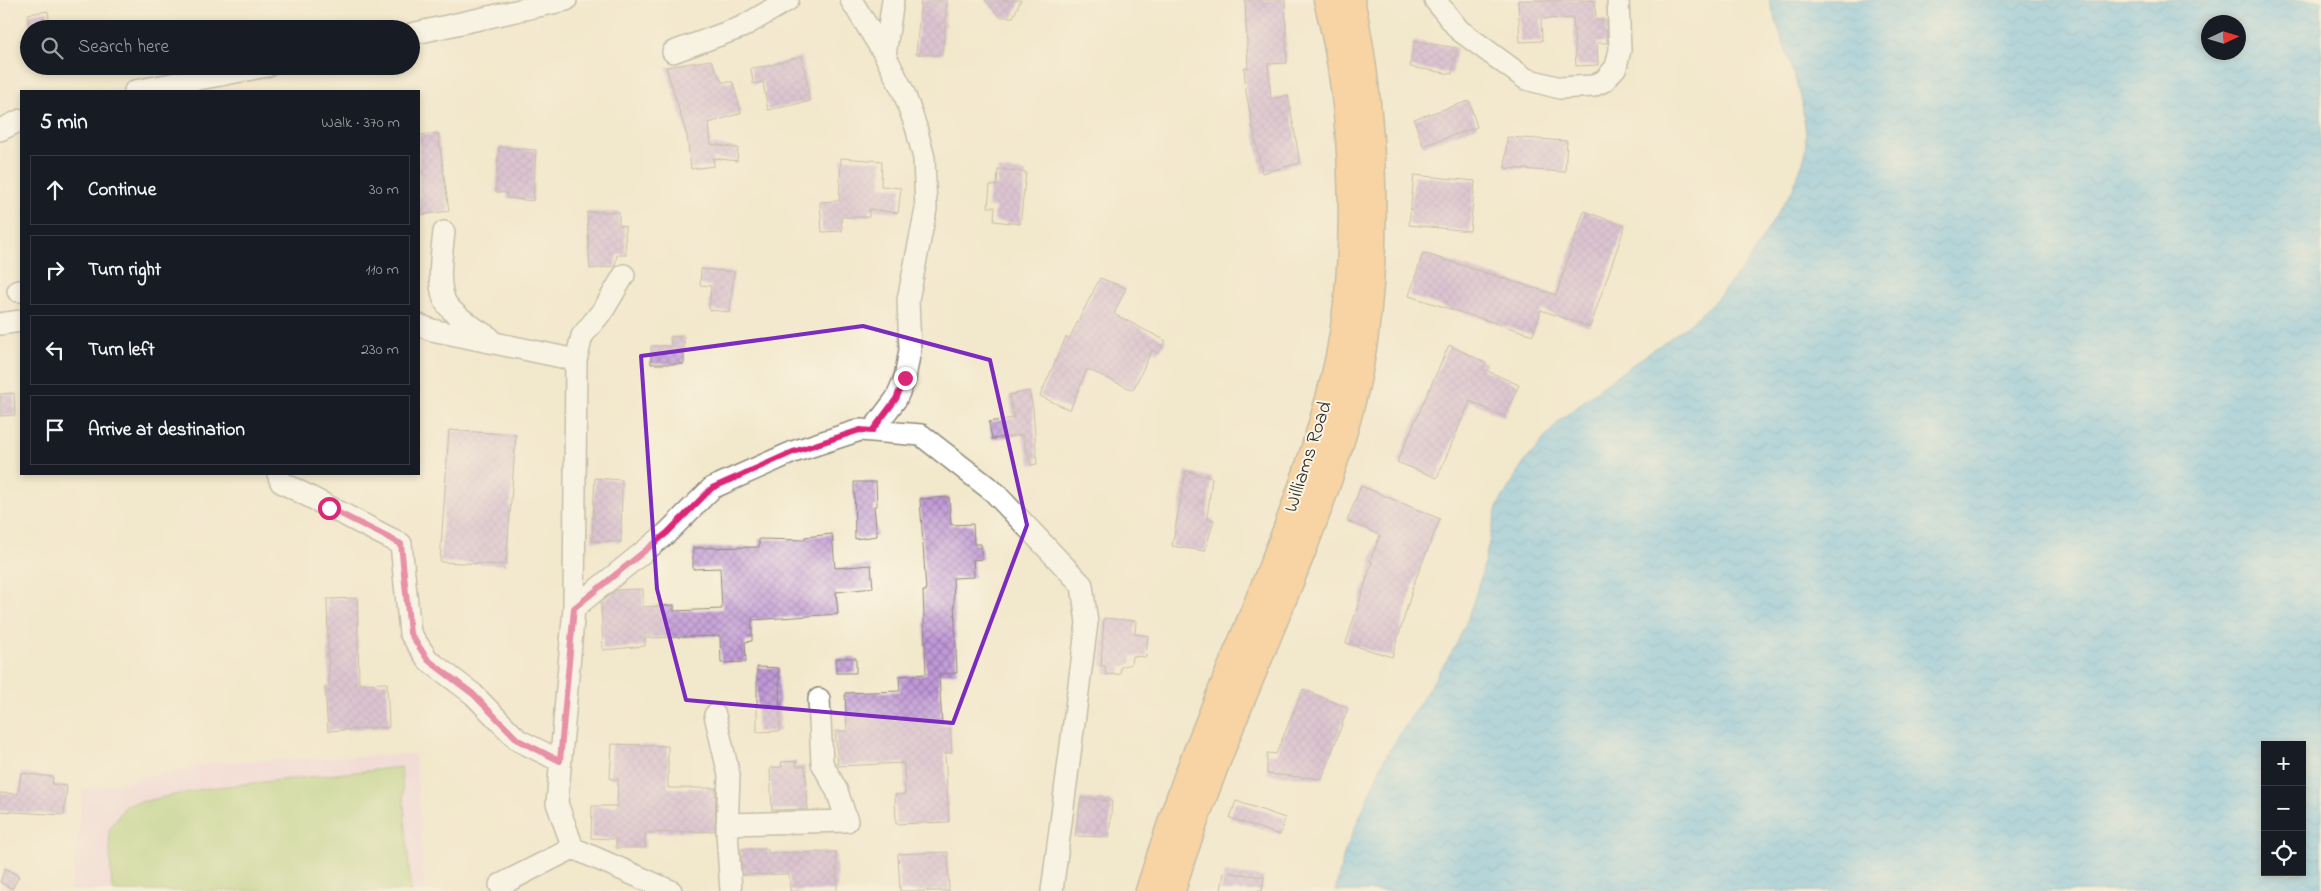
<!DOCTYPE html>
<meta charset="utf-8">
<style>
:root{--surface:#171b24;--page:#242831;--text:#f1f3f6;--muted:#9ea1a6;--line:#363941}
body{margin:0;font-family:"Indie Flower",sans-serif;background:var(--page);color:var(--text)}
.controls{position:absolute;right:15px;bottom:15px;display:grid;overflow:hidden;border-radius:0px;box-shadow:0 2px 8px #0003}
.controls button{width:45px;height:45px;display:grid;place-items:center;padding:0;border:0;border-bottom:1px solid var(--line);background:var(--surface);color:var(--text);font:25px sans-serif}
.compass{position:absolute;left:2201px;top:15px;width:45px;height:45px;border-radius:50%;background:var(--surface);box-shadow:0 2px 8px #0003;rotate:86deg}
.stop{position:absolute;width:15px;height:15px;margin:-11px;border:4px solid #db2777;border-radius:50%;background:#fff}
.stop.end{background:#db2777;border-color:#fff;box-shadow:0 1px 5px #0008}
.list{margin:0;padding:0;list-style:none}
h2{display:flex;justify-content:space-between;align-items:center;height:65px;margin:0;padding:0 20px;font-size:21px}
h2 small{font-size:16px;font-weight:400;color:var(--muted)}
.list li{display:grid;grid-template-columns:32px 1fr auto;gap:15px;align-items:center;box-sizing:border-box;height:70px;margin:0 10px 10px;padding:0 10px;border:1px solid var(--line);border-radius:0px}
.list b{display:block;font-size:19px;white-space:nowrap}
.list em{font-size:16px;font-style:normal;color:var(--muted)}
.icon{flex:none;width:28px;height:28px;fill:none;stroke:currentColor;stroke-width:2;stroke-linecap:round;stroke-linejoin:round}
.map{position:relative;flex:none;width:2321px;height:891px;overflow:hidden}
.search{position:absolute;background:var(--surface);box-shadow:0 2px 8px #0003;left:20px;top:20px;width:400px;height:55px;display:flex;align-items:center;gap:12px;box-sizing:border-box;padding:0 18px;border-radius:28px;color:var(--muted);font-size:19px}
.panel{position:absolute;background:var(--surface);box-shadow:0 2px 8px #0003;left:20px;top:90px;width:400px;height:385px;border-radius:0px}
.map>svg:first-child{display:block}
</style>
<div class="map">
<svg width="2321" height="891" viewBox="0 0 2321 891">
<defs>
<pattern id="water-waves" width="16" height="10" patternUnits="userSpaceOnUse" patternTransform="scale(1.25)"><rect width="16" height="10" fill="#6dbfe8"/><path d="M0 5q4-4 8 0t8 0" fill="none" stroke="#5a9bbc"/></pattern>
<pattern id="building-cross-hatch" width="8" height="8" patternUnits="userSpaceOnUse" patternTransform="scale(1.25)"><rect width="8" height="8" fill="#c099d8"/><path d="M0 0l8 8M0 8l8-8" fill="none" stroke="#9c7daf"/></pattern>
</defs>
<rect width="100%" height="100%" fill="#fcf5e5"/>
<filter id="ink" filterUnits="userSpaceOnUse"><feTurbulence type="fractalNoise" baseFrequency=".02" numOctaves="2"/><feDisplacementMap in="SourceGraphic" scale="10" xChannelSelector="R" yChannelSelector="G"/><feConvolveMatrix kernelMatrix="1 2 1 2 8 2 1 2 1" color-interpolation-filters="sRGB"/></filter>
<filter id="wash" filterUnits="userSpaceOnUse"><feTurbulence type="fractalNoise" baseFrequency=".0096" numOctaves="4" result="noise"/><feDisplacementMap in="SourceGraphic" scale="20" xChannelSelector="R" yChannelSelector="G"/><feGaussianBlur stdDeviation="1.12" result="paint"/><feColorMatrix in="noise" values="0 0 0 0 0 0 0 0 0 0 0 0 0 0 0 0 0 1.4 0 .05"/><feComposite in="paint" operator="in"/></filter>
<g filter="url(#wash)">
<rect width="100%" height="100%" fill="#f2e8cc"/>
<path fill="#f1d0e3" d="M415 754 425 891H71L83 790 213 763Z"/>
<path fill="#accd76" stroke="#6c7c50" d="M401 767 411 891H112L109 830 126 805 208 788Z"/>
<path fill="url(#water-waves)" stroke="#4c758a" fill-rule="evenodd" d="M1769 0H2321V891H1335L1344 854 1383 761 1455 647 1468 618 1481 577 1497 507 1523 464 1560 420 1605 384 1684 328 1711 305 1745 266 1793 189 1805 156 1806 133 1801 97ZM2208 22H2238V52H2208ZM2265 745H2302V872H2265Z"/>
<g id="blocks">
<path fill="url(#building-cross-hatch)" d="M921 0H947L942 55 916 54Z
M985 0H1021L1013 17H1000Z
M1245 0H1285L1287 63 1268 64 1271 99 1288 95 1300 163 1262 173 1246 92 1244 68H1248Z
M1518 0H1595L1596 20H1606L1607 43H1597L1598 65 1576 66 1573 18 1541 19 1542 41 1520 42Z
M48 11 50 28 29 29 28 14Z
M1414 41 1457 48 1452 74 1410 67Z
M802 56 810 101 768 110 763 82 753 84 751 68 767 66Z
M711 60 722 82H733L741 113 709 123 711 144 738 148 737 161 713 158 714 166 691 169 687 136 666 67Z
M1469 101 1477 127 1423 146 1414 119Z
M438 133 449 211 419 215V135Z
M1507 137 1567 141 1565 172 1505 168Z
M499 147 536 150 533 201 507 198V193L496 192Z
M841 158 882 161 881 186 901 188 898 213 869 209V217H841L842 231 822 232 820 202 839 201Z
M998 169 1026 172 1020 224 994 221 995 207H988L990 185 997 186Z
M1414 175 1475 181 1470 231 1409 225Z
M1584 211 1625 226 1590 327 1541 310 1533 335 1409 296 1423 253 1556 295Z
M587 212H619V225L625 226 626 255H617L615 266 590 269Z
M701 269 734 272 730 312 709 310 711 286 700 285Z
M1100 278 1126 288 1114 314 1166 341 1158 353 1152 350 1133 390 1087 369 1070 410 1040 396 1066 337 1069 339Z
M684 336V364H651V346H671L670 337Z
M1449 345 1486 363 1483 369 1519 385 1504 417 1470 401 1437 478 1397 462Z
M1029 391 1033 408 1037 464 1031 465 1022 435 992 439 989 422 1014 418 1009 395Z
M14 393 15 415 0 416V394Z
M449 430 516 435 506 565 440 562Z
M1186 471 1212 478 1207 518 1214 520 1205 551 1172 546Z
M595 478 622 480 621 542 592 541Z
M854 482H876L877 506H874L877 536 855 539Z
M1361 486 1440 519 1412 588H1413L1392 657 1346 643 1372 562 1370 561 1380 535 1347 521Z
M949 497 951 525 973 524 974 544H981L982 559 973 560 974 577 953 578 957 673 939 674 942 725 950 724 952 753H945L949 822 896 824 895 795 905 794 904 763 838 766 835 731H847L845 693 900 691 899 676 926 674 923 591H926L920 499Z
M832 534 835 568 871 565 873 588 836 592 838 614 752 620V641L745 642 746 662 721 663 720 636 645 638V646L603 650 601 602 616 590 643 589V607L674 605V611L722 609 720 568 693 569V548L759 547V539L805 540V537Z
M357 598 359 684 387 683 389 727 328 731 325 687H329L327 599Z
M1104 618 1136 621 1135 634 1148 636 1146 657 1132 656 1131 664 1121 667 1120 674 1106 675 1105 666H1101Z
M836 658H856V673H836Z
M757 667 779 668 780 731 757 732Z
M1303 689 1348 708 1322 779 1267 774V753L1276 754Z
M612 744 668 746V788H716L715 831 645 833V848H616V839L591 838 592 806H617L618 779H610Z
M797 761 796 766H805L808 809 772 810 770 768 782 767 781 762Z
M21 773 53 777 52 784 67 786 64 815 0 811V793L18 794Z
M1081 798 1112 801 1109 837 1075 836Z
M1236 801 1285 818 1280 835 1230 818Z
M741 849H768V853L836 852 837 891H790L789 874 742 875Z
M948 852 949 891H900L898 854Z
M5 868 19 876 12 889 0 882Z
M1224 872 1264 877 1262 891H1221Z"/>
</g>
</g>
<g filter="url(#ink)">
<use href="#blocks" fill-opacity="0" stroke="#8e8a7c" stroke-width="1"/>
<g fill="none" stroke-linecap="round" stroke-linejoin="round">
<g stroke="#8e8a7c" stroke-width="24">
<path id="minor" d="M851 0 885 55
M1435 0 1459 30 1526 79 1560 88 1593 86 1604 81 1616 67 1620 50 1618 0
M411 34 566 0
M673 52 742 27 788 0
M135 91 267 66
M0 130 21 120
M444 232C442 252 437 279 444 299 448 312 477 330 489 337
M18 291H21
M0 324 21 321
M419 325 432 330 576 360 574 608
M576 360 582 336 604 309 624 275
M872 431 896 399 905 378 910 350 908 300 926 209 924 158 916 127 904 93 885 55 893 0
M278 474 281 482 401 544 410 633 428 660 473 694 518 740 560 761
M715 715 729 775 727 832 731 891
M727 824 847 821 837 791 822 763 819 699
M500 885 573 848
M671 891 573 848 557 803 574 608 667 533 712 488 793 452 860 430 921 435 994 492 1082 585 1087 623 1052 891"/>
</g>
<g stroke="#8e8a7c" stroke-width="29">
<path id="major" d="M1149 891C1163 847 1177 802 1194 759 1243 633 1302 510 1334 379 1361 268 1356 110 1327 0
M1172 891C1179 864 1189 838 1198 812 1235 707 1283 608 1320 504 1336 459 1351 413 1360 366 1380 256 1375 109 1351 0"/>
</g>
<use href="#minor" stroke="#fff" stroke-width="21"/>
<use href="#major" stroke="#febb71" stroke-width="26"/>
</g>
</g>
<g fill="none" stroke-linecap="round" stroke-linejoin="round" filter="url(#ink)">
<path stroke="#db2777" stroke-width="6" d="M329 508 401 544 410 633 428 660 473 694 518 740 560 761 574 608 667 533 712 488 793 452 860 430 872 431 896 399 905 378"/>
</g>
<path d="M0 0H2321V891H0ZM863 326 990 360 1027 525 953 723 686 700 657 589 641 356Z" fill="#f2e8cc" fill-opacity=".55" fill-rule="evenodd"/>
<path fill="none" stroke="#7b2cbf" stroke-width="4" stroke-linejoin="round" d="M863 326 990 360 1027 525 953 723 686 700 657 589 641 356Z"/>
<g text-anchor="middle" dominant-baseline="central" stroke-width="4" stroke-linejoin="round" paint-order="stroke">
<g font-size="20" fill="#2b2b2b" stroke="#fcf5e5">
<text transform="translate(1309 457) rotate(-72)">Williams Road</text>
</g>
</g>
</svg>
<div class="controls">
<button>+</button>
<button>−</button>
<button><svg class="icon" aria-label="locate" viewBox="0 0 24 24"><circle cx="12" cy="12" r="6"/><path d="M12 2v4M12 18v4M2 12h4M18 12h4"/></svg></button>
</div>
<svg class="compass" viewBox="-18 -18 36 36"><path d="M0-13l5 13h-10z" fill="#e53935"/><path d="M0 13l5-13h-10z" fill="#9ea1a6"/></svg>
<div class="stop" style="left:329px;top:508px"></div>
<div class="stop end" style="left:905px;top:378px"></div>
<div class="search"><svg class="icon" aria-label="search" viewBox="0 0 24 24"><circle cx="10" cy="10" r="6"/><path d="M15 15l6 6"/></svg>Search here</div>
<section class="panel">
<h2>5 min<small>Walk · 370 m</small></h2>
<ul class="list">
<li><svg class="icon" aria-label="ahead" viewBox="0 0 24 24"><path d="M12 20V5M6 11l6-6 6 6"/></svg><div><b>Continue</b></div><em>30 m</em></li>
<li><svg class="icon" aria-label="right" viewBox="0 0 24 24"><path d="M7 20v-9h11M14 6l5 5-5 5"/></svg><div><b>Turn right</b></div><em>110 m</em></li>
<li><svg class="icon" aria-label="left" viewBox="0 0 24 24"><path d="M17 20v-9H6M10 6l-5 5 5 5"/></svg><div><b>Turn left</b></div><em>230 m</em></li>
<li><svg class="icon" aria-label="arrive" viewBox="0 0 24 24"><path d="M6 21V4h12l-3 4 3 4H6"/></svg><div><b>Arrive at destination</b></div></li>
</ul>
</section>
</div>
